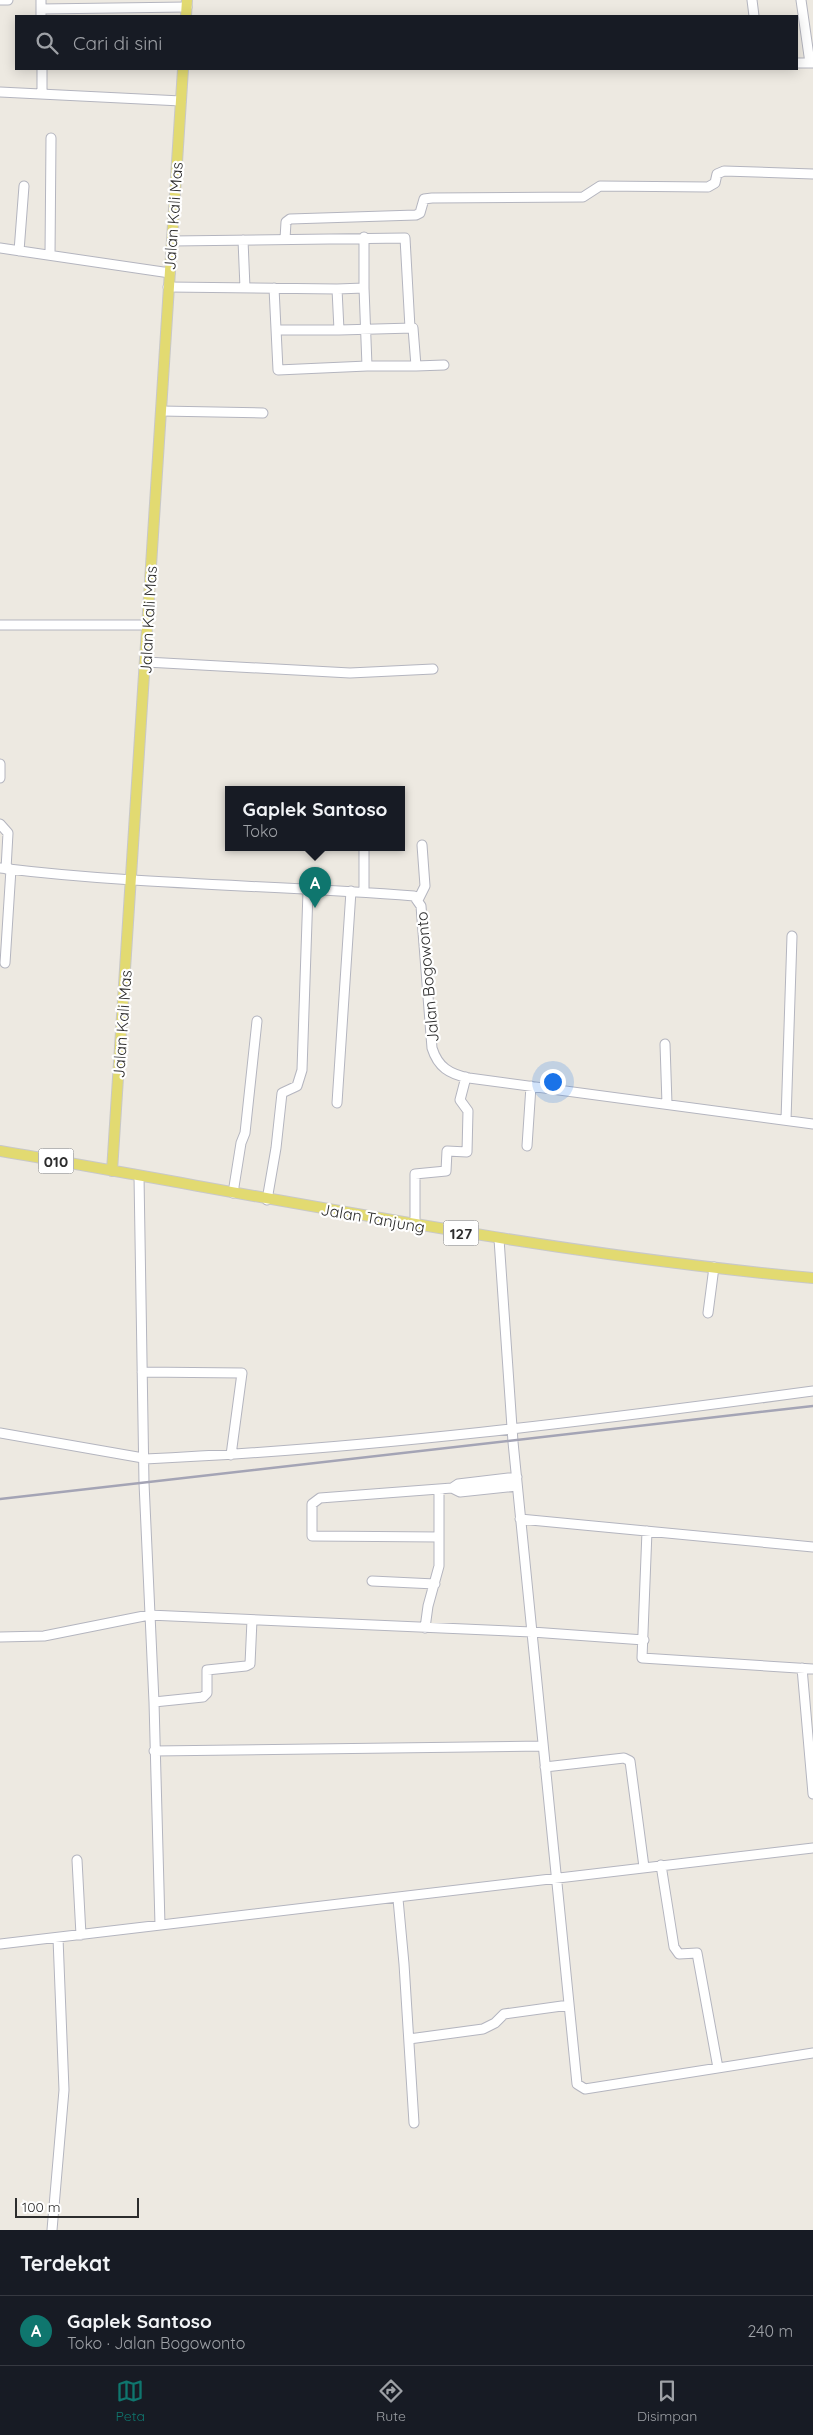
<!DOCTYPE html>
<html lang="id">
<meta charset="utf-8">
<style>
:root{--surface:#171b24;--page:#20242c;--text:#f1f3f6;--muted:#9ea1a6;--line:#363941;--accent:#0f766e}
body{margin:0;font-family:Quicksand,sans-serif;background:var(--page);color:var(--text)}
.scale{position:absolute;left:15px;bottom:12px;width:124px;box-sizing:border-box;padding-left:5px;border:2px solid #2d2d2d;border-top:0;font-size:14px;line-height:18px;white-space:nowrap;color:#2d2d2d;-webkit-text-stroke:4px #fff;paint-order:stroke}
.you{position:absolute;left:552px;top:1081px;width:18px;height:18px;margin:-12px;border:4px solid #fff;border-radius:50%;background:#1a73e8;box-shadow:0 0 0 8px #1a73e833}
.badge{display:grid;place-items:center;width:32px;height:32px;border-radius:50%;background:var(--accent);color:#fff;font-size:16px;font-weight:700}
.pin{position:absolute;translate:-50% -41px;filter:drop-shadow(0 1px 2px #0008)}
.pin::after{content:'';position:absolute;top:26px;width:18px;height:15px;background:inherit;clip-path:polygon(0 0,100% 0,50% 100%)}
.popup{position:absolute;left:225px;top:786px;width:180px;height:65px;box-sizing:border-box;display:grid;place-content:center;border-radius:0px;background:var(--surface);filter:drop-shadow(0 1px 4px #0005);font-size:16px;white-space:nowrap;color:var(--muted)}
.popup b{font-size:19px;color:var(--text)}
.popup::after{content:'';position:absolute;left:50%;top:100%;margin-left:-10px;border:10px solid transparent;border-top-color:var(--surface)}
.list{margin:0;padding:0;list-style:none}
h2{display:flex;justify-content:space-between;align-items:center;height:65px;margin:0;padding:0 20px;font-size:21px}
h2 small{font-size:16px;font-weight:400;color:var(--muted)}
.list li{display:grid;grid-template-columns:32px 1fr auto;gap:15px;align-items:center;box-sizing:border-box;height:70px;padding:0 20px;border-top:1px solid var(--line)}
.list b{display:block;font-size:19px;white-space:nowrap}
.list p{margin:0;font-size:16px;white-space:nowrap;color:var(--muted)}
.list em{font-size:16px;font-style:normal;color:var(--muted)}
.icon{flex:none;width:28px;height:28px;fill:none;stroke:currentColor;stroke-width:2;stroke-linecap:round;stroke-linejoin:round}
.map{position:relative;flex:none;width:813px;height:2230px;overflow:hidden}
.search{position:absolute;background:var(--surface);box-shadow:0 2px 12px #0003;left:15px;right:15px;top:15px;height:55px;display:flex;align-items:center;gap:12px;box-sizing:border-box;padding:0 18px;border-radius:0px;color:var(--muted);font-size:19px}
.sheet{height:135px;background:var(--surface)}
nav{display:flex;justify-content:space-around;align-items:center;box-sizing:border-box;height:70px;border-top:1px solid var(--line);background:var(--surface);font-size:14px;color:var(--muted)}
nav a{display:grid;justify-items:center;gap:2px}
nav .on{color:var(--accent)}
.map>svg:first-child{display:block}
</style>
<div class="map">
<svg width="813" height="2230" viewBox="0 0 813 2230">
<rect width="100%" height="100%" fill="#ede9e1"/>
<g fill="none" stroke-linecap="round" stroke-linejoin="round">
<g stroke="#b4b5bf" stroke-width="11">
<path id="minor" d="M0 0H8
M41 0V16
M752 0 754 16
M801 0 810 63
M41 9 187 7
M797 63H813
M42 69V94
M0 92 181 101
M285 239 286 222 290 219 416 215 420 213 424 199 432 198 583 197 600 186 708 187 715 183 717 174 724 171 813 174
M243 240 245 288
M172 241 405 238 410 328
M0 248 170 273
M19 251 24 186
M50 255 51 138
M168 287 337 289 339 330 413 328 416 366H367L278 370 274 288
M364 288 367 366
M337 289 364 288V237
M276 330H339
M416 366 444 365
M161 411 263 413
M0 625H148
M146 662 350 673 433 669
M0 764V778
M0 824 8 833 6 869
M364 847V892
M0 868C138 885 276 885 414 896L421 906 432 1048C438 1067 449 1074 469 1078L813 1124
M418 900 425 886 422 845
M5 963 11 869
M665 1044 667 1104
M337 1103 351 891
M786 1120 792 936
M527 1146 531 1086
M139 1176 144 1483 154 1702 160 1925
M233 1193 241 1143 245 1133 257 1021
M267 1200 276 1148 282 1093 297 1086 302 1070 308 891
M415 1225V1174L446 1171 447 1151 467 1152 468 1111 460 1100 466 1077
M499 1239 513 1442 577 2084 585 2089 813 2053
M708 1313 714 1267
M142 1372 242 1373 231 1455
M0 1433 143 1458
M145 1459C368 1449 591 1421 813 1391
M452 1488 460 1492 517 1486
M520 1519 813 1547
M647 1531 642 1658 813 1669
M439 1537 312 1536V1504L320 1498 452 1488 458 1484 517 1477
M372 1581 435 1584
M425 1628 428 1606 439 1566V1490
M0 1637 44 1636 149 1615 532 1632 644 1640
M802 1668 813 1794
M154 1702 203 1697 207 1693V1670L246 1666 250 1664 252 1620
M154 1751 543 1746
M545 1767 624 1758 630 1761 644 1867
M77 1860 81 1935
M661 1865 674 1947 679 1954 697 1953 718 2068
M398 1899 404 1964 414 2123
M0 1944 813 1848
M409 2039 483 2029 495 2023 504 2014 569 2005
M52 2230 64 2090 58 1938"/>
</g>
<g stroke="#c8c8c8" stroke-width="12">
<path id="major" d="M186 16 187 0
M0 1151C270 1197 539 1253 813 1278
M112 1171 183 69"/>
</g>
<use href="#minor" stroke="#fff" stroke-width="9"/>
<use href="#major" stroke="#e2da71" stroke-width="10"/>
<path stroke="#a4a4b5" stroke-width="2.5" d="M0 1499 813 1406"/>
</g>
<g text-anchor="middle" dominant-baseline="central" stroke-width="4.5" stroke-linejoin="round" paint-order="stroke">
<g fill="#fff" stroke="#6c6c6c" stroke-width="1">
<rect x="38.5" y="1148.5" width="35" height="25" rx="4"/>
<rect x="443.5" y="1220.5" width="35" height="25" rx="4"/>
</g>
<g font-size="15" font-weight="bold" fill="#2d2d2d">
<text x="56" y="1161">010</text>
<text x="461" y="1233">127</text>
</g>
<g font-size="16" fill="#2d2d2d" stroke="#fff">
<text transform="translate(173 216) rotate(-86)">Jalan Kali Mas</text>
<text transform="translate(148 620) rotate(-87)">Jalan Kali Mas</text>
<text transform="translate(427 977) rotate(-95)">Jalan Bogowonto</text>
<text transform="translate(122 1024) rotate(-86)">Jalan Kali Mas</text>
<text transform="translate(373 1218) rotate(10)">Jalan Tanjung</text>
</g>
</g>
</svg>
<div class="scale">100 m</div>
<div class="you"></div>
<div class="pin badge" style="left:315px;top:908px">A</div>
<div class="popup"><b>Gaplek Santoso</b>Toko</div>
<div class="search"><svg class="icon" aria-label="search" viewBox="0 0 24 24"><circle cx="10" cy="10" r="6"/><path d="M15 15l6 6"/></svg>Cari di sini</div>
</div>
<section class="sheet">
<h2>Terdekat<small></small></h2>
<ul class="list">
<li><span class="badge">A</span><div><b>Gaplek Santoso</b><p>Toko · Jalan Bogowonto</p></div><em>240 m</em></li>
</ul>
</section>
<nav>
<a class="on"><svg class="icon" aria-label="map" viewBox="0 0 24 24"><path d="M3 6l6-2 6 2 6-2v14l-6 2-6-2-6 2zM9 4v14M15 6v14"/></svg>Peta</a>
<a><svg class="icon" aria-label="directions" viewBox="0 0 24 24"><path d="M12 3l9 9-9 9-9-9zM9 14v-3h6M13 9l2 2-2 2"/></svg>Rute</a>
<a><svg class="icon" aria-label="saved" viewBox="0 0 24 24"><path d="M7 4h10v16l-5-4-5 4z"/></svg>Disimpan</a>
</nav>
